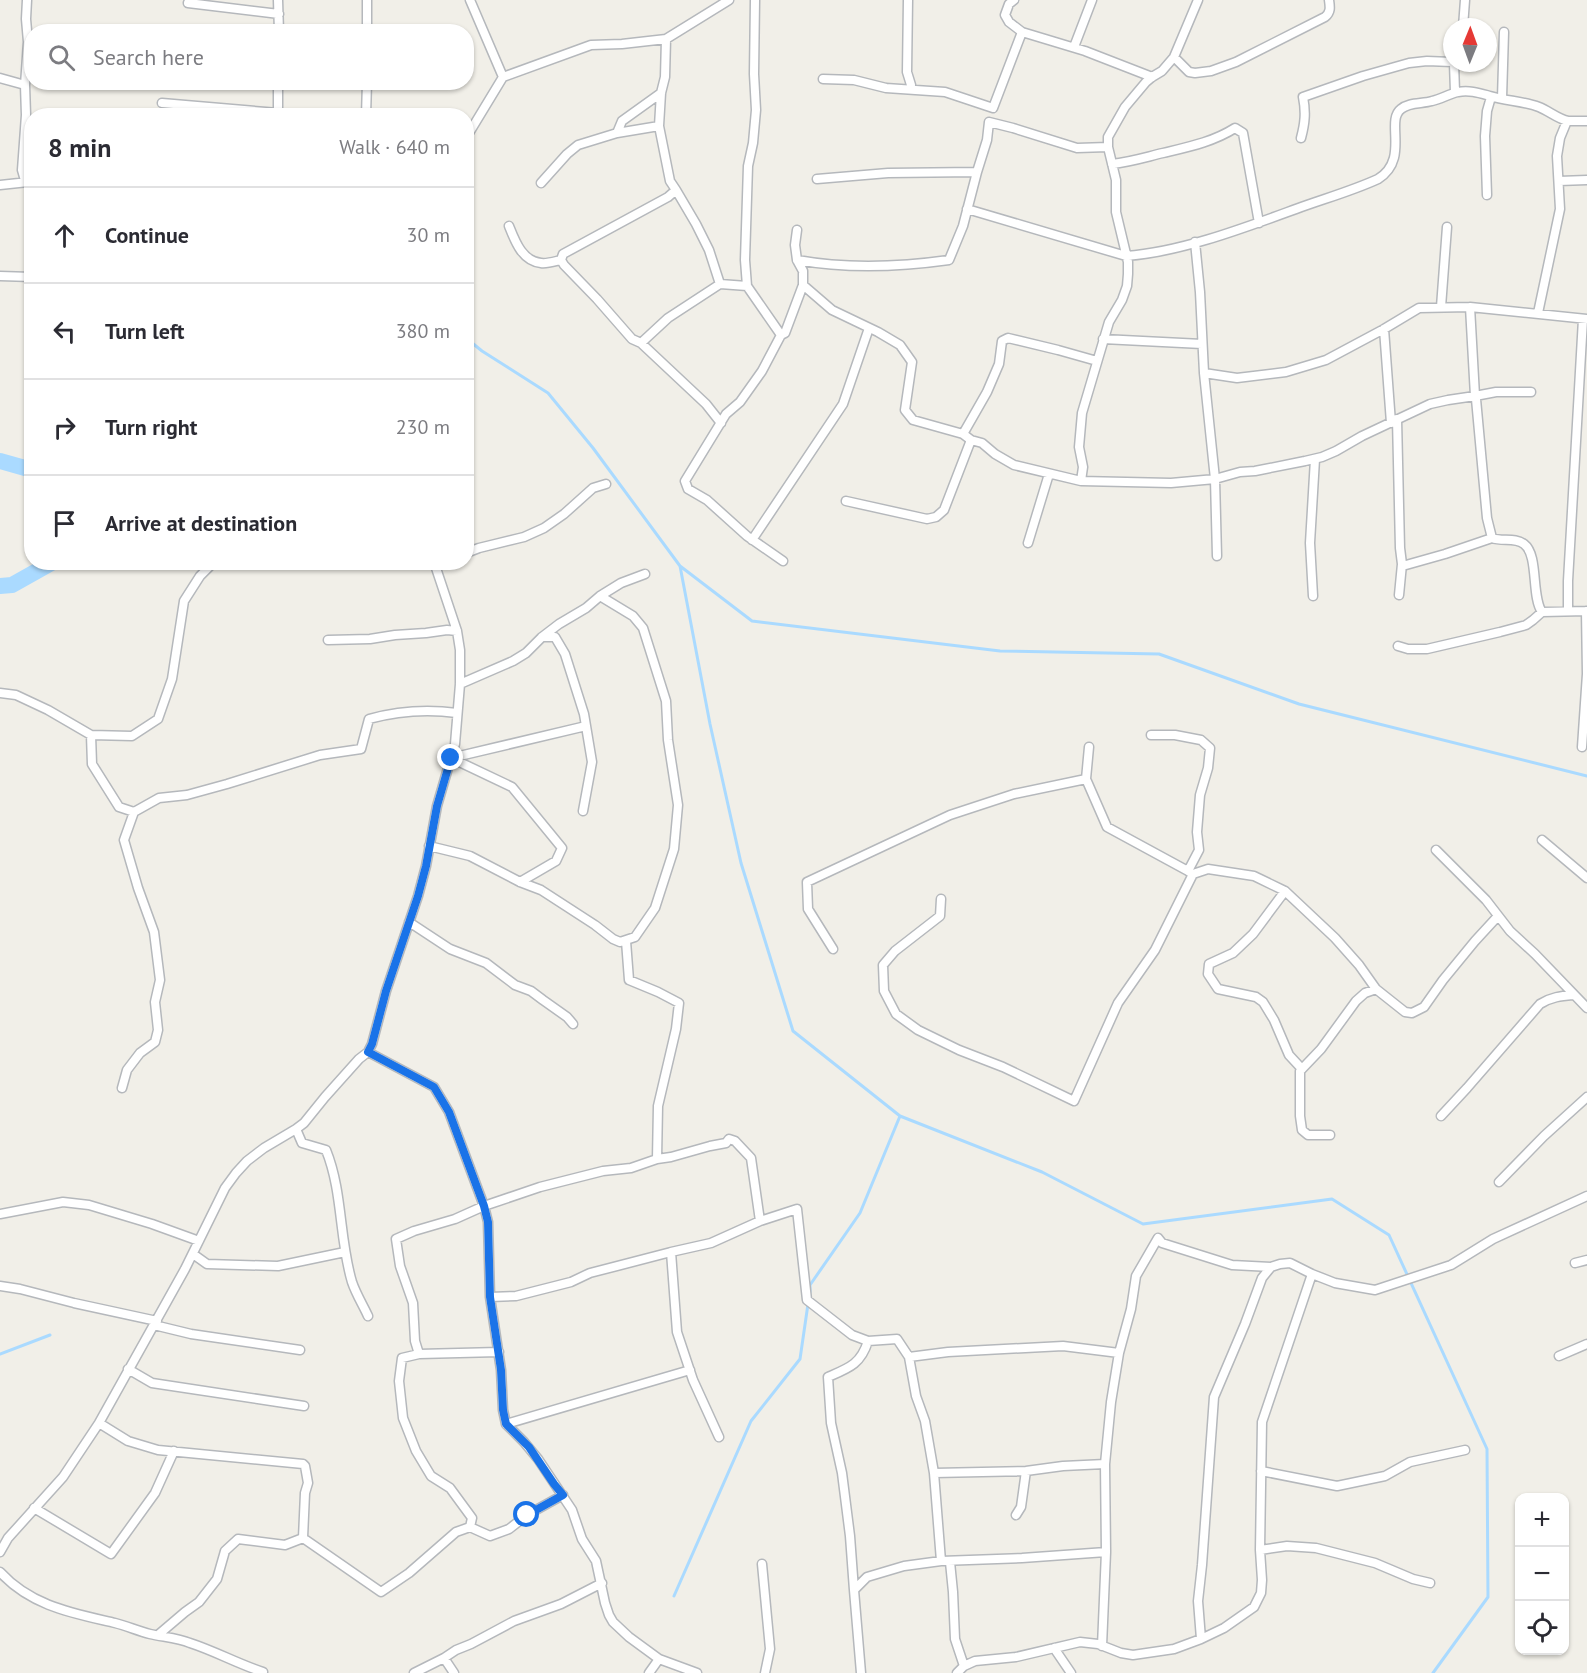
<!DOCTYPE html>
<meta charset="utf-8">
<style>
:root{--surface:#fff;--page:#f7f7f7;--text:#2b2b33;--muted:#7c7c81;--line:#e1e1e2}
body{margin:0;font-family:"PT Sans",sans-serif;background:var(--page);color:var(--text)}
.controls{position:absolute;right:18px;bottom:18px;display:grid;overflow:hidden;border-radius:12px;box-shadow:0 2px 4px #0004}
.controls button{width:54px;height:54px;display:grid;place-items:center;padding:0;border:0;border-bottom:2px solid var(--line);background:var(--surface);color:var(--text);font:30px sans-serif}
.compass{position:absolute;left:1443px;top:18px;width:54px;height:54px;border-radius:50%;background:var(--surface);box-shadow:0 2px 4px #0004;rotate:1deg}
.stop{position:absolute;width:18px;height:18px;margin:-14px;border:4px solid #1a73e8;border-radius:50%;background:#fff}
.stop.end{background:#1a73e8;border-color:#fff;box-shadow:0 2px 6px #0008}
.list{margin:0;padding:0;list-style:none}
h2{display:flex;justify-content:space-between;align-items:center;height:78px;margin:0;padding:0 24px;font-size:26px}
h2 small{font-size:20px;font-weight:400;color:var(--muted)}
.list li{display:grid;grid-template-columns:39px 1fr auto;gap:18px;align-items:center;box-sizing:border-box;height:96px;padding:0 24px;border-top:2px solid var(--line)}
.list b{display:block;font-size:22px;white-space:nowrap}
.list em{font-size:20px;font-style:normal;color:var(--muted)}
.icon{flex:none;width:33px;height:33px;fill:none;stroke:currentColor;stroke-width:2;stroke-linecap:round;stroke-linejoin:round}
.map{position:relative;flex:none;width:1587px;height:1673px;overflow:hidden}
.search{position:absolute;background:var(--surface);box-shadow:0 2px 4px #0004;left:24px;top:24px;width:450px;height:66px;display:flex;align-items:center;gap:15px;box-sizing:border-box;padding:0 21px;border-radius:24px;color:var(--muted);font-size:22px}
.panel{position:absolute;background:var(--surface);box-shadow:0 2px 4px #0004;left:24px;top:108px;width:450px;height:462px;border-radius:24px}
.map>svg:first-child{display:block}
</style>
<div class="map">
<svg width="1587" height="1673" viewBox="0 0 1587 1673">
<rect width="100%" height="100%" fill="#f1efe8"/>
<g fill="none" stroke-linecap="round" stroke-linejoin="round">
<path stroke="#aadaff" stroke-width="3" d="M466 338 482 351 548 393 593 448 680 566 752 621 1000 651 1159 654 1299 704 1587 776
M680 566 710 724 741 863 793 1031 900 1116 1042 1172 1143 1224 1332 1199 1389 1235 1487 1449 1488 1597 1433 1673
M810 1292V1285L860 1213 900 1116
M0 1354 50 1335
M674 1596 751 1421 800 1359 808 1304"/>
<path stroke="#aadaff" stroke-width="16" d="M0 461 32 470
M0 586 12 585 53 562"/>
<g stroke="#b5b8bc" stroke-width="11">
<path id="street" d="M27 0 26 19 28 42 25 85 26 115 22 170 24 177 28 182
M278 0 279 32
M367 0V32
M470 0 503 77
M755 0 754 74 756 110 753 143 748 166 745 260 747 286 781 335
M908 0 907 72 911 85 910 89
M1014 0 1009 4 1005 15 1009 22 1022 32
M188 3 279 14
M1463 27 1465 0
M666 39 665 77 661 93 659 126 670 181 676 190 668 197 563 254 561 260 564 265 597 299 632 339 641 343 668 318 720 284
M1074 47 1092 0
M1174 57 1189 72 1195 73 1211 71 1236 62 1325 17C1331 12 1330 7 1329 0
M1454 63 1455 92
M0 78 25 85
M823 79 854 80 886 88 945 92 993 108 1022 32 1085 51 1152 77
M1502 98 1504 32
M162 103 278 113
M278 116V82
M366 116 367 82
M659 126 617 133 622 121 661 93
M466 138 503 77 591 45 622 44 666 39 729 0
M1301 138C1305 123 1306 112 1303 97L1363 76 1409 63 1427 61 1452 62
M1112 164C1130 162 1146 157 1163 153 1188 147 1213 142 1235 128L1243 133 1259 223
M977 172 987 140 989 122 1013 128 1077 148 1108 147
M1559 181 1587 180
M541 183 567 154 578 145 617 133
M0 185 28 182 31 183
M676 190 696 224 709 250 720 284 747 286
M1487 195 1485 136 1487 111 1491 97
M967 209 1126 256C1181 252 1244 228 1296 209 1323 199 1352 191 1378 179 1410 159 1385 121 1401 109 1409 102 1422 104 1432 101 1441 99 1449 94 1458 92 1470 90 1479 93 1490 96 1506 101 1523 101 1539 107 1549 111 1558 119 1568 121 1574 121 1581 121 1587 121
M509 226C515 241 522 261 541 263 547 264 556 261 561 260
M1195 242 1200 292 1204 373 1237 378 1286 372 1326 360 1384 329 1419 308 1470 307 1587 319
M797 260C847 269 899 267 949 260L963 226 977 172 888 173 817 179
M0 276 32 277
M803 285 832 310 878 332 900 345 912 362 905 410 913 420 963 434 971 440 982 443 995 454 1014 465 1081 481 1083 467 1079 447 1082 413 1109 322 1122 300 1127 286 1128 274V262L1116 212V180L1108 147V137L1125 107 1146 82 1152 77 1162 71 1174 57 1198 0
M1441 307 1447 227
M1538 313 1560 209 1557 156 1560 138 1567 121
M1384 329 1391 423
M1103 339 1202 344
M641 343 706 404 721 423
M1204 373 1215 479 1217 556
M1531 392H1496L1475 396 1476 399 1487 518 1492 538C1502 542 1515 537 1524 544 1539 555 1531 597 1542 612
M1397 419 1400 548 1402 564 1406 565 1445 554 1492 538
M963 434 987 392 999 364 1002 341 1008 338 1058 350 1097 361
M1081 481 1171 483 1215 479 1240 472 1255 471 1305 461 1322 457 1336 451 1362 436 1430 404 1448 400 1475 396 1470 307
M846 501 927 519 936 517 944 510 971 440
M752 540 843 404 869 328
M1028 543 1049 474
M466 553 479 548 524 537 544 528 564 514 593 488 606 484
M783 561 747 536 707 500 688 489 685 481 726 414 740 402 762 371 781 335 785 333 803 285V271L797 260 795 245 797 230
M1399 595 1402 564
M1313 596 1310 543 1315 459
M1568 611V581L1583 319
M1542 612 1587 611
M542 637H555L565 654 584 714 592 762 583 811
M328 640 370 639 395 635 426 633 447 630 457 631
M1398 646 1408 649H1427L1500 632 1526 625 1533 620 1542 612
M460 684 513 661 526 653 542 637 559 624 586 608 600 596 621 583 645 574
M0 693 16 695 48 710 91 735 132 736 158 719 172 679 184 601 200 576 214 562
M91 735 92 764 119 807 134 812 159 798 187 795 227 784 320 755 361 749 369 719C398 711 427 709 457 713
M1151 735H1175L1201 740 1210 748 1208 768 1200 795 1197 832 1199 850 1188 871 1193 874 1208 869 1254 876 1285 891 1335 938 1359 965 1376 989
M1089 747 1086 779 1107 827 1188 871
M1582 747 1587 674 1586 611
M1542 840 1587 878
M429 846 470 856 520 882 541 890 595 925 613 939 620 942 635 937 655 908 674 849 678 805 668 740 666 701 643 628 633 616 600 596
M1436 850 1486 900 1510 931 1535 954 1587 1008
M520 882 556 861 562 848 512 787 451 758 586 726
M1285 891 1253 934 1233 953 1209 964 1208 974 1218 989 1256 997 1263 1002 1274 1020 1289 1055 1302 1069
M941 899 940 916 895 951 883 965 884 991 896 1014 918 1030 959 1050 1003 1067 1074 1101 1118 1003 1155 950 1193 874
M409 922 450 949 486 963 515 985 531 991 543 1000 567 1017 573 1024
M626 941 629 980 658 992 679 1003 676 1029 658 1106 657 1159
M833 949 808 909 807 882 950 815 1014 794 1086 779
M368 1052 434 1087 449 1112 484 1206 488 1222 490 1297 501 1370 503 1410 506 1424 524 1442 538 1459 572 1510 582 1539 596 1561 605 1603 609 1615 613 1622 629 1637 659 1659 697 1673
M122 1088 127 1070 140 1053 155 1042 158 1030 155 1002 160 980 154 932 138 888 124 840 134 812
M1441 1116 1467 1088 1540 1004C1551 997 1561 996 1573 995
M296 1129 302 1143 326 1150C343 1192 339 1239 352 1282 356 1294 363 1305 368 1316
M1330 1135H1308L1302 1130 1300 1116V1071L1321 1049 1356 1001 1365 993 1376 989 1405 1012 1412 1013 1424 1007 1443 980 1475 941 1498 916
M1499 1182 1544 1136 1587 1097
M0 1214 63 1202 89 1205 152 1224 199 1241
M671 1252 711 1243 760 1221 797 1209 807 1300 852 1335 868 1341 897 1339 909 1357 916 1396 925 1421 934 1473 941 1561
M193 1254 207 1264 278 1266 345 1252
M1575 1263 1587 1260
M0 1286 20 1289 74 1303 157 1321
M490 1297 516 1296 571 1282 590 1273 671 1252 677 1332 693 1380 719 1437
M154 1325 191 1334 300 1350
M499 1352 419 1354 415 1341 413 1303 400 1266 396 1239 414 1231 455 1219 484 1206 540 1187 603 1171 631 1168 657 1159 671 1157 710 1146 726 1143 729 1139 735 1141 751 1158 760 1221
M419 1354 402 1358 399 1381 403 1418 416 1451 431 1476 450 1488 472 1518 470 1527
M1559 1356 1587 1344
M909 1357 948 1352 1063 1346 1119 1353
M128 1369 152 1383 304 1406
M99 1423 128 1441 158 1450 303 1464 305 1466 308 1483 305 1493 303 1538 381 1592 409 1573 456 1532 470 1527 490 1536 509 1529 527 1515 563 1495
M506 1424 690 1370
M1261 1471 1337 1486 1385 1476 1410 1462 1465 1450
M934 1473 1026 1471 1063 1466 1105 1464
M34 1508 111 1554 155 1493 174 1451
M1016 1515 1021 1507 1026 1471
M1260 1550 1287 1546 1316 1548 1375 1563 1413 1579 1430 1583
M0 1552 8 1538 63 1477 99 1423 185 1269 225 1188 236 1173 247 1161 264 1148 296 1129 304 1123 325 1097 359 1059 368 1052 372 1044 386 991 418 896 426 866 437 806 455 744 460 684V650L457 631 434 562
M950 1562 953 1592 955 1639 964 1666
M762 1564 770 1649 765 1673
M0 1572C31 1606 72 1613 115 1623 127 1626 138 1631 150 1634 163 1637 178 1638 190 1643 215 1651 238 1664 263 1672L261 1673
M854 1590 850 1536 842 1473 831 1423 828 1377C849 1368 861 1364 868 1341
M158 1635 185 1612 199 1602 217 1579 225 1551 238 1539 285 1545 303 1538
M1201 1639 1224 1628 1254 1607 1261 1593 1262 1580 1260 1550 1262 1422 1312 1274
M1102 1646 1106 1552 1105 1464 1111 1402 1119 1353 1131 1309 1136 1276 1158 1238 1162 1243 1232 1265 1271 1267
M1054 1648 1071 1673
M414 1673 444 1658
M454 1673 444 1658 456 1650 471 1644 514 1621 561 1604 602 1583
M649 1673 659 1659
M861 1673 854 1590 867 1577 904 1566 941 1561 1022 1558 1106 1552
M957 1673 964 1666 975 1661 1016 1657 1080 1642 1098 1644 1121 1653 1133 1655 1174 1649 1201 1639 1198 1601 1202 1565 1214 1397 1245 1324 1262 1278 1271 1267 1280 1264 1290 1263 1312 1274 1335 1283 1375 1290 1451 1265 1493 1239 1587 1196"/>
</g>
<use href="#street" stroke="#fff" stroke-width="8"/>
</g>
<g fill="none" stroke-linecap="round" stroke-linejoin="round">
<path stroke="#1a73e8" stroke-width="8" d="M451 758 437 806 426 866 418 896 386 991 372 1044 368 1052 434 1087 449 1112 484 1206 488 1222 490 1297 501 1370 503 1410 506 1424 529 1447 554 1484 563 1495 527 1515"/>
</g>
</svg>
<div class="controls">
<button>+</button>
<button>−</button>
<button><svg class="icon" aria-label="locate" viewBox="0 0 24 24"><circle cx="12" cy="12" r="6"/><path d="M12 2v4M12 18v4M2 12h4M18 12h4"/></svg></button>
</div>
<svg class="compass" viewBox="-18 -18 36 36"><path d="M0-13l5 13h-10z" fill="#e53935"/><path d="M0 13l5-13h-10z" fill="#7c7c81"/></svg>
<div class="stop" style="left:527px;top:1515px"></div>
<div class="stop end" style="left:451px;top:758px"></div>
<div class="search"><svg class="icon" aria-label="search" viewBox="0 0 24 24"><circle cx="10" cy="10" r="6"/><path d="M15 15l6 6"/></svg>Search here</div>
<section class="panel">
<h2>8 min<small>Walk · 640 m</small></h2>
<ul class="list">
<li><svg class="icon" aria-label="ahead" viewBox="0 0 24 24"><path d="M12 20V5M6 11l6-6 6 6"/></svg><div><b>Continue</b></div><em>30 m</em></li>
<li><svg class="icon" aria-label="left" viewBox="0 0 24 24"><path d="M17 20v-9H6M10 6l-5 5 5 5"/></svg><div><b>Turn left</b></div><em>380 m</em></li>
<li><svg class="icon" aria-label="right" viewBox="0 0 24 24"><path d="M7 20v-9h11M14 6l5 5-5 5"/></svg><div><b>Turn right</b></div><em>230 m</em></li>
<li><svg class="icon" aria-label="arrive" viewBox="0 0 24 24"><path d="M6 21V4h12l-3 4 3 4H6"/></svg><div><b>Arrive at destination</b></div></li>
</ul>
</section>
</div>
